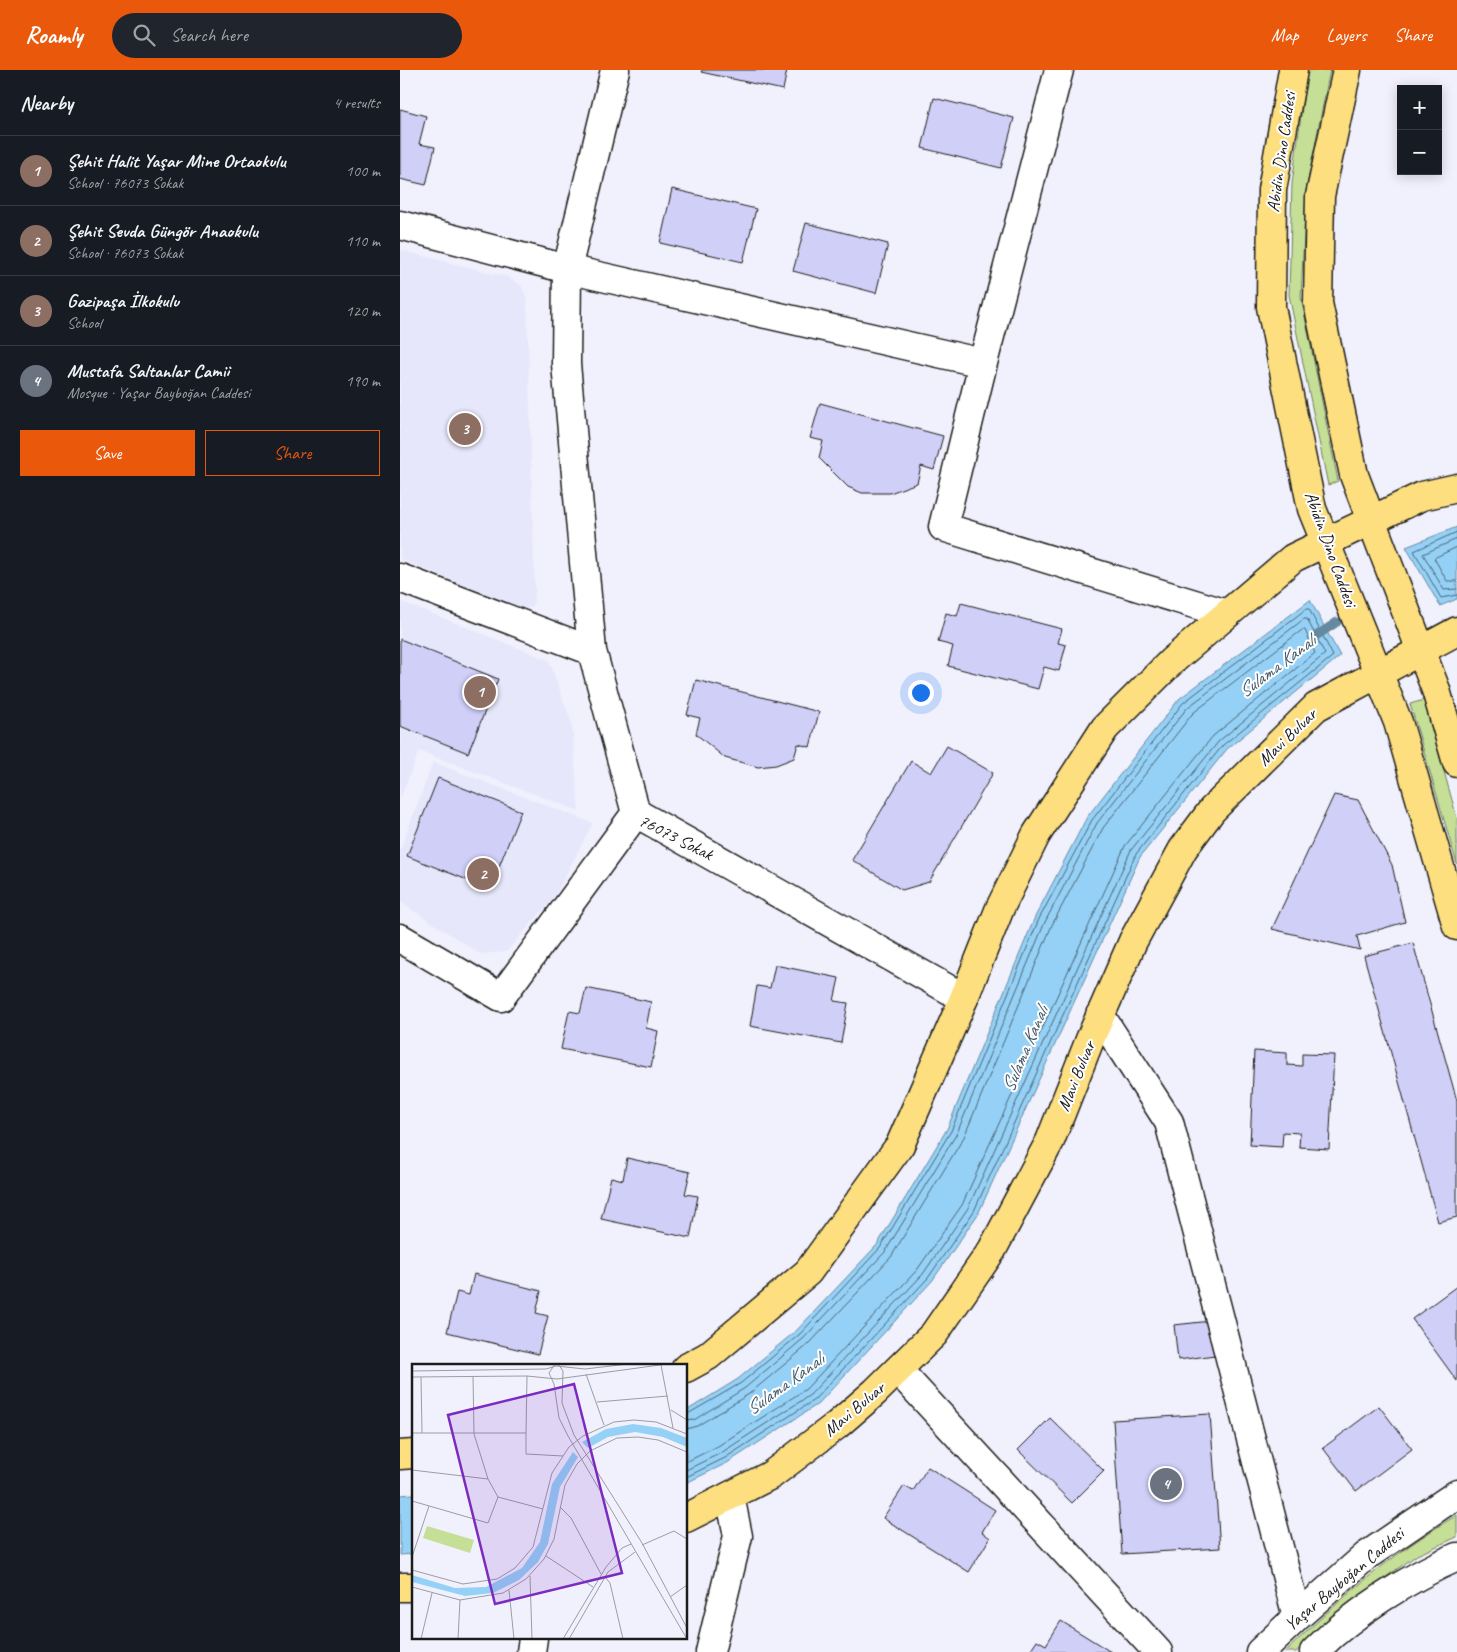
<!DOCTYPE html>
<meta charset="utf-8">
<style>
:root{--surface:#171b24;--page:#20242c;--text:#f1f3f6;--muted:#9ea1a6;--line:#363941;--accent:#ea580c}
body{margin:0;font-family:Caveat,sans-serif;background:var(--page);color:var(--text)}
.controls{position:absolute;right:15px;top:15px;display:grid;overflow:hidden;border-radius:0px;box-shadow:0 2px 12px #0003}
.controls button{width:45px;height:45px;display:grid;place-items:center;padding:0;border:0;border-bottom:1px solid var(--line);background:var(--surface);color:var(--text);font:25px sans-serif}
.you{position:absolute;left:520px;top:622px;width:18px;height:18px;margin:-12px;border:4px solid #fff;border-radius:50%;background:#1a73e8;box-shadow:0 0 0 8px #1a73e833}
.badge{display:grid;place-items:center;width:32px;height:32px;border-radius:50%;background:var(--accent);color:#fff;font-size:16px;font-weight:700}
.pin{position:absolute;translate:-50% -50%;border:2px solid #fff;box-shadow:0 1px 5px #0006}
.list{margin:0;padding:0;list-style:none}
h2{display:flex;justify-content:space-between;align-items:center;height:65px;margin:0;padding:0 20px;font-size:21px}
h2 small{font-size:16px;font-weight:400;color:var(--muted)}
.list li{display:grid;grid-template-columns:32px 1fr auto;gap:15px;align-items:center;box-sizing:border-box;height:70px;padding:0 20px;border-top:1px solid var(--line)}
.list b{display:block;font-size:19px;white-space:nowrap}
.list p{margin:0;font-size:16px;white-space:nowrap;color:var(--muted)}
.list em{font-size:16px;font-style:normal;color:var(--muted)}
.actions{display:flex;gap:10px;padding:15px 20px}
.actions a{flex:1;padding:11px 0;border:1px solid var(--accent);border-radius:0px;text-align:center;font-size:18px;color:var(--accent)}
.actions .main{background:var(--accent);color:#fff}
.icon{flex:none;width:28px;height:28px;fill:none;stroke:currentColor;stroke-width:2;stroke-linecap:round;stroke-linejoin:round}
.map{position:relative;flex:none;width:1057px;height:1582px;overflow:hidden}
header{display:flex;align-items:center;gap:30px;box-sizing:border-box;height:70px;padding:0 25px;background:var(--accent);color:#fff}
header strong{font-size:24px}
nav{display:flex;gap:28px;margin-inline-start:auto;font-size:18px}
.search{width:350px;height:45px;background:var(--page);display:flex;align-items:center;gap:12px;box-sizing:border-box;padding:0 18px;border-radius:28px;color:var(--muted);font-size:19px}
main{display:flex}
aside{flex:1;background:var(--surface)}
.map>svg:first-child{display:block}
</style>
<header>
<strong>Roamly</strong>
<div class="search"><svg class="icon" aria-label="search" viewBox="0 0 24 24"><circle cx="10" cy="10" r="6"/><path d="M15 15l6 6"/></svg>Search here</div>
<nav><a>Map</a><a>Layers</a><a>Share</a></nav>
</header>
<main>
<aside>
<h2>Nearby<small>4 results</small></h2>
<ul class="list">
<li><span class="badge" style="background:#8d6e63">1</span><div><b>Şehit Halit Yaşar Mine Ortaokulu</b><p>School · 76073 Sokak</p></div><em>100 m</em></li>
<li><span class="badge" style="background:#8d6e63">2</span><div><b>Şehit Sevda Güngör Anaokulu</b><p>School · 76073 Sokak</p></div><em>110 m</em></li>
<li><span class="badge" style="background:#8d6e63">3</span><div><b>Gazipaşa İlkokulu</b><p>School</p></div><em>120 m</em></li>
<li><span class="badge" style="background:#6b7280">4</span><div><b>Mustafa Saltanlar Camii</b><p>Mosque · Yaşar Bayboğan Caddesi</p></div><em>190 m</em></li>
</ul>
<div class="actions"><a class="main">Save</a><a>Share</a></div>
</aside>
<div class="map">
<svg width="1057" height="1582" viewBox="0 0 1057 1582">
<rect width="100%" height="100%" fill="#f1f1fd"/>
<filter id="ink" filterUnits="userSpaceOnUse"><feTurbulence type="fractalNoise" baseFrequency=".02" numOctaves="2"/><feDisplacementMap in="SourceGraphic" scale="10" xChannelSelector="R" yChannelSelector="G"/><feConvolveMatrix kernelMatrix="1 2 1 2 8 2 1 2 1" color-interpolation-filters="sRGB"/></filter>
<g filter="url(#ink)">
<path fill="#e7e7fc" d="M0 180 108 207 121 215 127 229 135 523 133 536 124 540 0 489Z
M0 531 149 590 172 654 179 741 19 681 0 730Z
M33 692 193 753 154 828 106 882 80 884 0 832V780Z"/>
<path fill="#c5df96" stroke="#707e59" d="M907 0H930L906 120 901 227 938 411 928 415 889 225 892 114Z
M1024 630 1057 748V794L1010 634Z
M1057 1445V1467L1017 1485 945 1536 896 1582H885C941 1528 990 1485 1057 1445Z"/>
<path fill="#95d1f6" stroke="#65899f" d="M1057 457V529L1040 536 1006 477Z
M910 530 940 586 827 679 740 787 578 1144 532 1211 418 1334 327 1393 286 1413V1341L338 1309 397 1260 477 1175 547 1059 635 847 687 747 779 629Z
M14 1424V1484L0 1485V1425Z"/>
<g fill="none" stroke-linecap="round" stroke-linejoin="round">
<path stroke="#4c6473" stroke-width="1" d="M1057 462 1014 481 1041 528 1057 525
M1057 469 1023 484 1044 520 1057 519
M1057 477 1034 488 1047 511H1057
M286 1345 341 1313 400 1264 480 1178 551 1061 639 849 692 750 783 633 906 539H909L933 586 823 675 736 784 574 1141 528 1208 414 1330 325 1388 286 1407
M286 1351 294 1350 345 1318 404 1268 485 1182 557 1063 645 852 697 753 787 638 904 549H907L925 584 819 671 731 780 568 1138 523 1204 410 1325 321 1383 286 1400
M286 1359 297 1356 349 1324 409 1274 491 1187 564 1067 652 855 703 758 793 643 902 560H905L915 583 813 666 725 776 562 1135 517 1200 406 1319 318 1376 286 1392"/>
<path stroke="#65899f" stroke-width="9" d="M916 566 937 552"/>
</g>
<path fill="#d0cff8" stroke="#1c1c1c" d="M302 0H387L383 20 301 2Z
M534 28 614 48 601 98 522 78Z
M0 39 26 46 19 74 35 77 26 115 0 109Z
M272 119 356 139 343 192 260 173Z
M406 153 488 174 476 223 393 201Z
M420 333 543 366 534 400 521 396 517 413 490 423H462L448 417 419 388 423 371 410 368Z
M561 533 662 559 658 573 666 575 659 601 644 597 638 619 548 596 553 576 538 572 546 543 557 546Z
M0 569 98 609 68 683 0 656Z
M296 610 419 642 410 677 398 674 394 688 376 695 358 697 325 688 296 664 300 648 287 645Z
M547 676 593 703 529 812 502 820 452 790 511 691 531 703Z
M38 708 121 741 90 819 7 786Z
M934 725 958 730 992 795 1005 852 957 866 960 880 872 859Z
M1013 873 1057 1031V1147L1038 1152 964 886Z
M375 895 439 908 434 931 448 933 441 973 350 956 357 916 370 918Z
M186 918 251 932 246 958 258 961 251 997 161 979 169 941 180 943Z
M854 981 887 983V995L902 996V984L934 985 929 1079 899 1077 900 1063 883 1062 882 1077 850 1075Z
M227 1088 290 1102 285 1124 298 1126 290 1168 201 1149 211 1107 223 1110Z
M74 1204 141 1221 136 1243 148 1246 138 1284 47 1262 57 1222 69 1225Z
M1057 1216V1311L1012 1249Z
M811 1251 815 1285 778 1290 774 1255Z
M979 1336 1012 1379 956 1421 923 1378Z
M810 1344 820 1478 722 1484 713 1350Z
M650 1348 704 1401 672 1433 618 1380Z
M528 1397 595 1440 582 1462 590 1468 569 1502 483 1448 504 1416 513 1421Z
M661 1551 711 1582H629L637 1570 646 1575Z"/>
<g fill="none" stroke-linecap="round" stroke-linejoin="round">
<g stroke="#1c1c1c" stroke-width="31">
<path id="minor" d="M215 0 167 199 166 294 192 581 236 743
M0 155 167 199 583 293 659 0
M583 293 543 457 827 544
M0 508 192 581
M0 868 101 927 236 743 564 928
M700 945 769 1052 897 1547
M498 1300 758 1582
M131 1582 133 1568
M310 1582 338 1466 330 1426
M860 1582 897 1547 966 1486 1057 1424
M914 1582C950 1545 1010 1507 1057 1487"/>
</g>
<g stroke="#1c1c1c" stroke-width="31">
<path id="major" d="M893 0 872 120 871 237 912 439 998 652 1057 856
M947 0 920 126 918 233 954 405 1036 620 1057 693
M286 1298 308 1286 408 1202 500 1075 564 928 600 838 636 765 705 658 772 591 893 488 1022 426 1057 418
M0 1385 14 1384
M286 1448 371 1405 437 1355 475 1322 534 1264 592 1180 650 1071 691 967 733 871 783 779 812 740 916 637 1057 561
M0 1517H14"/>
</g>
<use href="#minor" stroke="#fff" stroke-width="28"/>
<use href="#major" stroke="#fddf80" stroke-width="28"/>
</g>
</g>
<g text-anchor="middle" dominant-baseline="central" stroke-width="4" stroke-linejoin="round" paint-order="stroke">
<g font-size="18" fill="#1c1c1c" stroke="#fff">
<text transform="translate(881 82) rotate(-82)">Abidin Dino Caddesi</text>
<text transform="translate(931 479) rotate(70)">Abidin Dino Caddesi</text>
<text transform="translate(887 667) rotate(-44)">Mavi Bulvar</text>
<text transform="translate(276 767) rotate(27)">76073 Sokak</text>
<text transform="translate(676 1006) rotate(-68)">Mavi Bulvar</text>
<text transform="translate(454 1339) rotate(-40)">Mavi Bulvar</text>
<text transform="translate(944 1509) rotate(-40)">Yaşar Bayboğan Caddesi</text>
</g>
<g font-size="19" font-style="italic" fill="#465b68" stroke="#fff">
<text transform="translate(877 596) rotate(-37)">Sulama Kanalı</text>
<text transform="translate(625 979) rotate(-67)">Sulama Kanalı</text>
<text transform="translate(385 1314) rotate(-36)">Sulama Kanalı</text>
</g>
</g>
<g transform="translate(12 1294)">
<rect width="275" height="275" fill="#f1f1fd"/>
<path d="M15 162 62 176 58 189 11 174Z" fill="#c5df96"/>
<path d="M221 60 249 64 275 74V83L251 73 223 68 196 73 176 84 170 78 194 65ZM161 88 166 93 148 123 136 180 126 198 107 216 81 229 53 232 0 218V211L43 224 74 223 110 204 128 178 140 120Z" fill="#95d1f6"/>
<path fill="none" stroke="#9c9ca3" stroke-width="1" d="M143 0 137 9 142 20 147 54 156 72 275 275M146 0 151 7 150 39 162 71 230 179 275 264M249 1 261 64M0 7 134 5 144 2 173 5 216 0M174 10 192 61M61 12 62 70 76 115 86 133M0 13 115 12 145 15 255 0M9 13 10 69M185 38 256 32M259 46 275 56M0 69H114L115 12M114 69V90L151 92M0 106 76 115M0 137 76 159 86 133 131 145M148 143 159 154 189 210M230 181 262 167 275 175M134 192 181 223M0 193 17 142M0 206 51 220 85 215 103 204 121 183 140 109 157 83 171 72 202 58 222 56 244 58 275 70M118 212 120 275M193 213 198 219 211 275M0 223 48 236 91 229 114 215 132 195 142 175 153 121 165 100 178 87 205 74 226 73 246 76 275 88M97 226 102 275M258 233 275 221M9 275 20 229M46 275 48 236M151 275 194 203 210 184 219 180M157 275 196 208 223 188"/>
<path fill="#7b2cbf" fill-opacity="0.15" stroke="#7b2cbf" stroke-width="2.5" d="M162 20 210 209 83 240 36 51Z"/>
<rect width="275" height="275" fill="none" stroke="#1c1c1c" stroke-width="2.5"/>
</g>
</svg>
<div class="controls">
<button>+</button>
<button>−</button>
</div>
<div class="you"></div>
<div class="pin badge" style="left:80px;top:622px;background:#8d6e63">1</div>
<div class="pin badge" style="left:83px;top:804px;background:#8d6e63">2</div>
<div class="pin badge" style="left:65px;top:359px;background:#8d6e63">3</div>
<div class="pin badge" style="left:766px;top:1414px;background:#6b7280">4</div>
</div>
</main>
